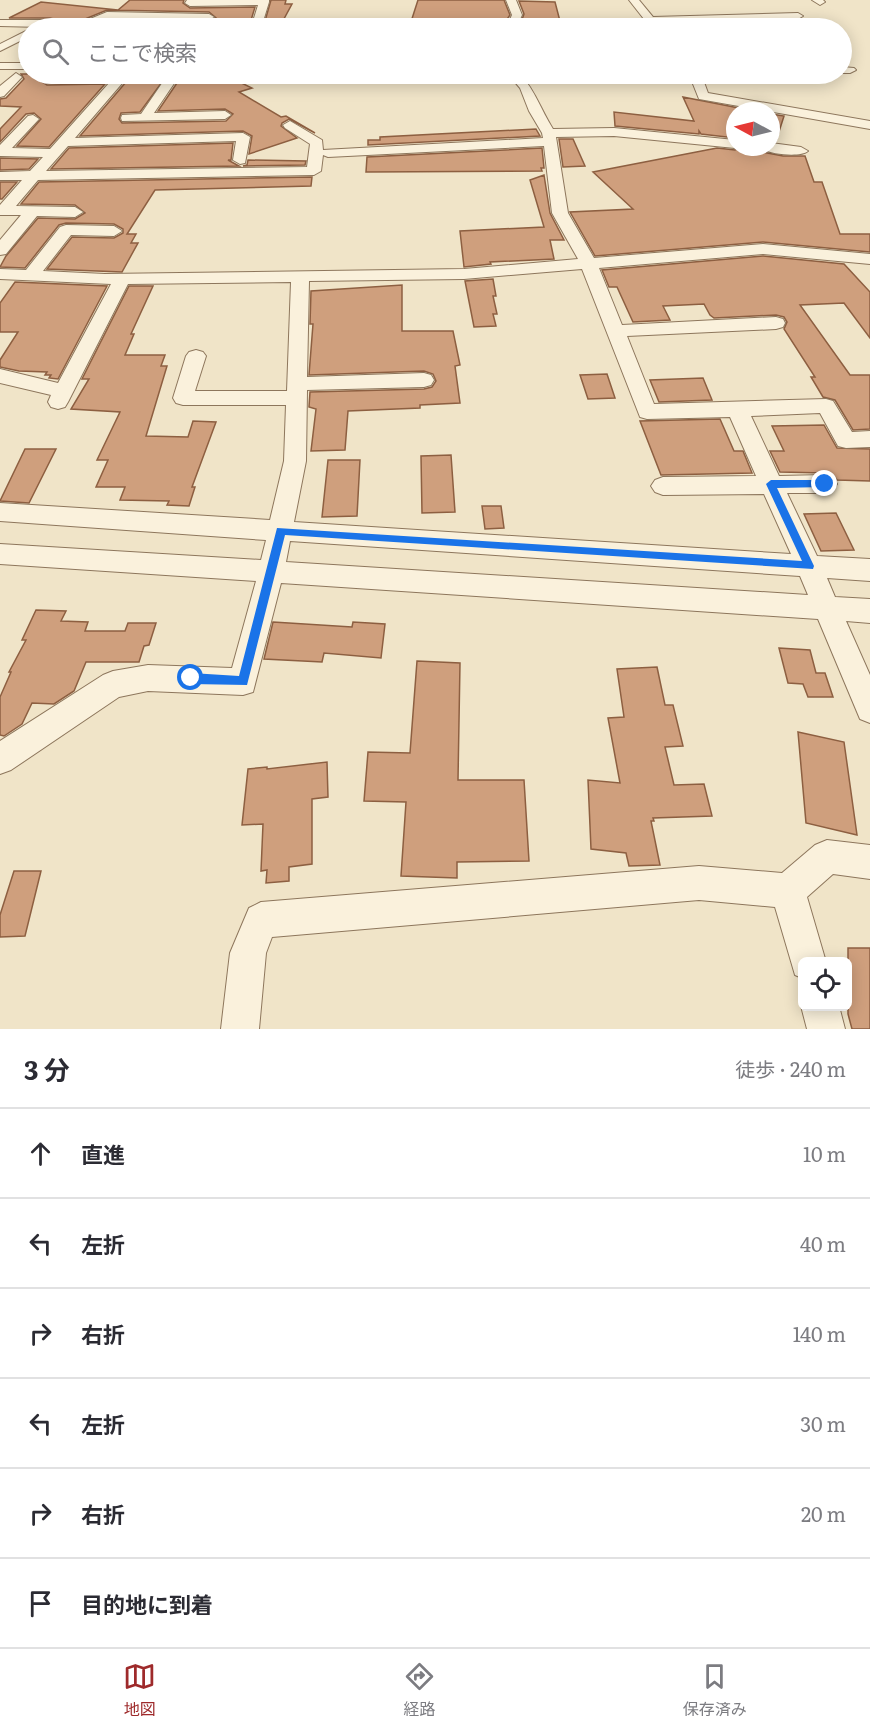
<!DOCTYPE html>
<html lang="ja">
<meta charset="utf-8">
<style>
:root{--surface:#fff;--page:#f7f7f7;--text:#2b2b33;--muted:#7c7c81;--line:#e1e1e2;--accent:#9e2a2b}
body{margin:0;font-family:Literata,"Noto Sans JP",serif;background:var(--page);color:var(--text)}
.controls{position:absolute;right:18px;bottom:18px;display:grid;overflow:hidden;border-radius:9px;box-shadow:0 3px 15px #0003}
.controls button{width:54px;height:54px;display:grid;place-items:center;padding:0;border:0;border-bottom:2px solid var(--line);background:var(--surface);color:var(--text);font:30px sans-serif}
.compass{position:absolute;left:726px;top:102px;width:54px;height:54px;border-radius:50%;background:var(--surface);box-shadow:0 3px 15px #0003;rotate:277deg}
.stop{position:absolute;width:18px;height:18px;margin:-14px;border:4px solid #1a73e8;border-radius:50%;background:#fff}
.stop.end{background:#1a73e8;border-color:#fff;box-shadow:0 2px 6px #0008}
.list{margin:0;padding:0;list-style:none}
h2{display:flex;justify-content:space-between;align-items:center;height:78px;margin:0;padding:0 24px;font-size:26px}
h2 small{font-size:20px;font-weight:400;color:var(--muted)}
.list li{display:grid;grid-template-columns:39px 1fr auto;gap:18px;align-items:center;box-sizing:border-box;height:90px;padding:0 24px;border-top:2px solid var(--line)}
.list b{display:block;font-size:22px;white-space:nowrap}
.list em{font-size:20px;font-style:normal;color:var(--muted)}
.icon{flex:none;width:33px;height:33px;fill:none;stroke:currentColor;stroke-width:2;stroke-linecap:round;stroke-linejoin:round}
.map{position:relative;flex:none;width:870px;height:1029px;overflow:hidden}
.search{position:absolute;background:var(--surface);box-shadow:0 3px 15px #0003;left:18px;right:18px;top:18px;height:66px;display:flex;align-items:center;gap:15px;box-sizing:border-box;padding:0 21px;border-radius:33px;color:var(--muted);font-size:22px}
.sheet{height:618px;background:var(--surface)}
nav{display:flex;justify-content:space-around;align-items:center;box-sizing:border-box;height:84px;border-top:2px solid var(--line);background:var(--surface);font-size:16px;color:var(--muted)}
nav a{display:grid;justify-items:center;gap:3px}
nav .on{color:var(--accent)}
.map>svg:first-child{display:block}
</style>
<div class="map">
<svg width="870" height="1029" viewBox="0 0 870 1029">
<rect width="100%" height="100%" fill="#f0e4c8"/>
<path fill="#cf9f7d" stroke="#8d5f41" stroke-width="1.5" d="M130 0H184L183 3 190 8 255 7 249 27 161 23 156 28H89L108 20 209 22 216 18 209 12 107 10 73 24 50 18H9L41 2 118 10Z
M271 0H286L285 4H292L279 28H263Z
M418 0H504L510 15 503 25 504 28H409Z
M519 1 555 2 561 25H520L524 14Z
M21 74H45L39 80 47 85 105 84 49 147 17 146 41 119 34 113 26 114 0 142V129L21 107 0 106V99L6 98 24 79Z
M123 74H168L140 112 121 113 119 119 122 123 226 121 233 114 225 109 158 111 179 80 173 74H223L252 88 239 92 281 117 286 116 315 133 289 119 282 123 281 126 297 138 249 154 252 136 243 131 80 136 126 82 128 78Z
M683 97 754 111H735V138L701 134 699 131V134L615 126 614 112 694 121Z
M771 114 784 116 776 141H771Z
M536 129 540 136 368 145V140H380V137Z
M559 139H573L585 166 563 167Z
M233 143 231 160H228L239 166 51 169 69 148Z
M741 147H757L762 152 783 156H805L814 182H822L840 234H870V252L763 242 595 256 570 212 633 209 593 172 717 148 735 150Z
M542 148 544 168H541L542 171 366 172 367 157Z
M0 158 38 159 29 169 0 170Z
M248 160 306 161 305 165 243 166 247 165Z
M544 175 550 213 564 240H550L554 259 490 262 491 264 464 267 460 231 544 227 530 180Z
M312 177 311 186 155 190 127 234H136L131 243H138L122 272 47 269 72 237 114 238 123 233V229L114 224 66 223 59 225 25 268 0 267 6 256 38 218 75 219 85 213 75 205 21 204 39 182Z
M0 182H17L2 199H0Z
M763 256 844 264 870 292V338L844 303 800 305 850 375H870V429L853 430 835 400 823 397 811 377H815L784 329 787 322 784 317 776 315 714 318 710 315 704 304 663 306 670 320 633 322 617 287H609L602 270Z
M493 279 496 296H493L497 314H493L496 326 474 327 465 281Z
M15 282 107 286 58 379 49 378 51 375H45L47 372 19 371 0 367V360L18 332H0V303Z
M402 285V331H453L460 365 455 366 460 403 420 405V408L348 411 345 450 311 451 316 409 309 407 310 392 424 389 432 387 436 381 433 374 424 371 309 375 313 324H310L311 291Z
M129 286H153L131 334H134L125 355H165L161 366H167L146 436 188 437 193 421 216 422 192 487H195L189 506 167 505 169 501 120 500 125 487H96L108 460H97L120 412 71 409 89 379H82Z
M607 374 615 398 588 399 580 375Z
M703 378 712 400 659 402 650 380Z
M720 419 734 451H743L752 473 661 475 640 421Z
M824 425 837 448 870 449V481L837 480 834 476 825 473 780 472 770 451H784L772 426Z
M25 449H56L29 503 0 501Z
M451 455 455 512 422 513 421 456Z
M328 460H360L357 516 322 517Z
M482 506H501L504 528 485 529Z
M836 513 854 550 821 551 804 514Z
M36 610 66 611 61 621 88 622 85 631H125L128 623H156L149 645 144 646 139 662H86L74 691 54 704 32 703 22 724 4 736 0 735V697L11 672H9L26 640H22Z
M273 622 352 627 353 622 385 624 381 658 324 653 322 662 264 659Z
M779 648 810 650 816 673H825L833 697H808L803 684 788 683Z
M417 661 460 663 458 780H524L529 861 457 862V878L401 876 406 802 364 801 368 752 410 753Z
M657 667 665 705H673L683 746 665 747 674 785 704 784 712 816 653 818 654 821H651L660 865 629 866 626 853 591 849 588 780 620 783 608 718 624 717 617 669Z
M798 732 844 742 857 835 806 823Z
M327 762 328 797 312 799V864L289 867V881L266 883 267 870 261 871 263 824 242 825 248 769 267 767V769Z
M14 871H41L25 936 0 937V915Z
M848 948H870V1029H852L848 1014Z"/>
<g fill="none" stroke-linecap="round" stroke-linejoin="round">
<g stroke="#8d765c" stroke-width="2">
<path id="minor" d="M187 0H269V2L261 28H251L258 5 190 6 185 3Z
M506 0H516L522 15 516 28H506L512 15Z
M629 0H639L653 17 798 13 803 16 798 19 657 23 661 28H651Z
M812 0H823L825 2 820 5Z
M107 12 209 14 214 17 209 20 108 18 84 28 0 26V20H50L73 26Z
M28 30V37L0 51V44Z
M0 63H28V69H0Z
M842 67 854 68 856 70 850 73H842Z
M16 73 22 77 4 96 0 97V86Z
M120 74 126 78 124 81 75 138 243 133 250 137 245 163 240 164 233 160 236 141 68 146 46 171 307 167 310 144 285 128 283 125 290 121 322 140 323 150 543 138 542 133 529 111 520 88 508 74H520C535 90 541 110 553 129L614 128 735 140V147H739L735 148 614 136 556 137 568 213 594 258 763 244 870 254V264L763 254 599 268 622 325 776 317 783 319 785 323 783 327 776 329 627 336 654 404 826 399 833 401 852 432 870 431V447L846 448 838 446 820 413 751 416 779 476 825 475 833 478 837 484 833 490 825 493H787L817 556 870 559V581L827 578 835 597 870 599V623L846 621 870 675V723L860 719 818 619 281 583 253 692 243 695 148 691 119 697 11 770 0 774V741L103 675 113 671 148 665 232 668 256 581 0 564V544L261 560 266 540 0 521V503L270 520 284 461 286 405H183L176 403 173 398 186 356 189 352 196 350 203 352 206 356 195 391H287L291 282 128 284 68 402 65 407 58 409 51 407 48 402 51 395 0 383V369L58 383 111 284 0 279V269L26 270 60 227 66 225 114 226 122 231 114 236 71 235 43 271 105 274 464 269 578 259 552 213 544 146 328 157 323 155 321 171 314 175 38 180 16 206 75 207 83 212 75 217 37 216 6 254 0 255V240L21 215H0V205L22 180H0V172L30 171 43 157 0 156V145L28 116 33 115 39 119 12 148 50 149 110 82 47 83 41 79 47 75ZM582 269 640 417 647 419 730 417 756 476 663 477 655 480 651 486 655 492 663 495 764 494 791 554 294 522 306 461 307 390 424 387 431 385 434 380 431 375 424 373 307 377 309 281 464 279ZM290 541 800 576 808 595 286 562Z
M689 74H701L708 93 870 121V129L699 99Z
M171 75 177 79 154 113 225 111 231 115 225 119 122 121 121 118 122 115 141 114 167 76Z
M771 143 801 147 808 151C800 158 767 154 759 147H771Z
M827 840 870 845V879L833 874 807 897 826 962H802V978L795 975 775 907 699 900 272 937 266 953 259 1029H221L230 953 249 908 261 902 699 866 782 873 815 845Z
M802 1003V1006H839L845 1029H807L801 1006Z"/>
</g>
<use href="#minor" fill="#faf1dc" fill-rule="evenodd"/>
</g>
<path fill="#1a73e8" d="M771 480H825L830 484 825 487 777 488 814 566 813 569 285 535 247 685 191 684 186 678 191 673 239 676 277 528 802 561 766 484Z"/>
</svg>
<div class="controls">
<button><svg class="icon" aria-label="locate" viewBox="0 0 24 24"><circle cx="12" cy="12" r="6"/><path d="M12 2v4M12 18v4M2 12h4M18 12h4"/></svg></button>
</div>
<svg class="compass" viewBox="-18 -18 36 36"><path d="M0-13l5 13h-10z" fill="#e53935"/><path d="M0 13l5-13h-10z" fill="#7c7c81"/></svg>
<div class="stop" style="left:191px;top:678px"></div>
<div class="stop end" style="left:825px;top:484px"></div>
<div class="search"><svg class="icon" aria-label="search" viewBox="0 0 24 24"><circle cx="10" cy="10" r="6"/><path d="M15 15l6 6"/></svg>ここで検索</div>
</div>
<section class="sheet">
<h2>3 分<small>徒歩 · 240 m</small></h2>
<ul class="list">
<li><svg class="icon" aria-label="ahead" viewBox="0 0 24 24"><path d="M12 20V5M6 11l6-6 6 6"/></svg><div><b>直進</b></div><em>10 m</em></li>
<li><svg class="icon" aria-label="left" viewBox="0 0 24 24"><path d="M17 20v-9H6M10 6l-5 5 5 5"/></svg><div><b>左折</b></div><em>40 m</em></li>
<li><svg class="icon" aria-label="right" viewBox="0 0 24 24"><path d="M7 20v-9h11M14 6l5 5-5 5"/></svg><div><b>右折</b></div><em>140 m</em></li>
<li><svg class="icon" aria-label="left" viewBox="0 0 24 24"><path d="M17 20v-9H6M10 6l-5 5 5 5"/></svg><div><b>左折</b></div><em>30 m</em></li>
<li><svg class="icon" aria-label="right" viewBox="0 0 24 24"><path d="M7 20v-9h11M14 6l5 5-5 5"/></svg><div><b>右折</b></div><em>20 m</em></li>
<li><svg class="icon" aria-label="arrive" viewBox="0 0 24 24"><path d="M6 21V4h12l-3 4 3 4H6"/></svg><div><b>目的地に到着</b></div></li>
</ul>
</section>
<nav>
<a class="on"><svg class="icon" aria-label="map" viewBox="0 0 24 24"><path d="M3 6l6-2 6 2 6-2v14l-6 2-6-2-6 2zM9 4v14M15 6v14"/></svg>地図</a>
<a><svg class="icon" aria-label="directions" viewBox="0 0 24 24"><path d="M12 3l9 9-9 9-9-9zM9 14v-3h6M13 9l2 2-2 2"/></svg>経路</a>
<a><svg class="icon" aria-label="saved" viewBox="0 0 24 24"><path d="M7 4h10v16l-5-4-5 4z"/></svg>保存済み</a>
</nav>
